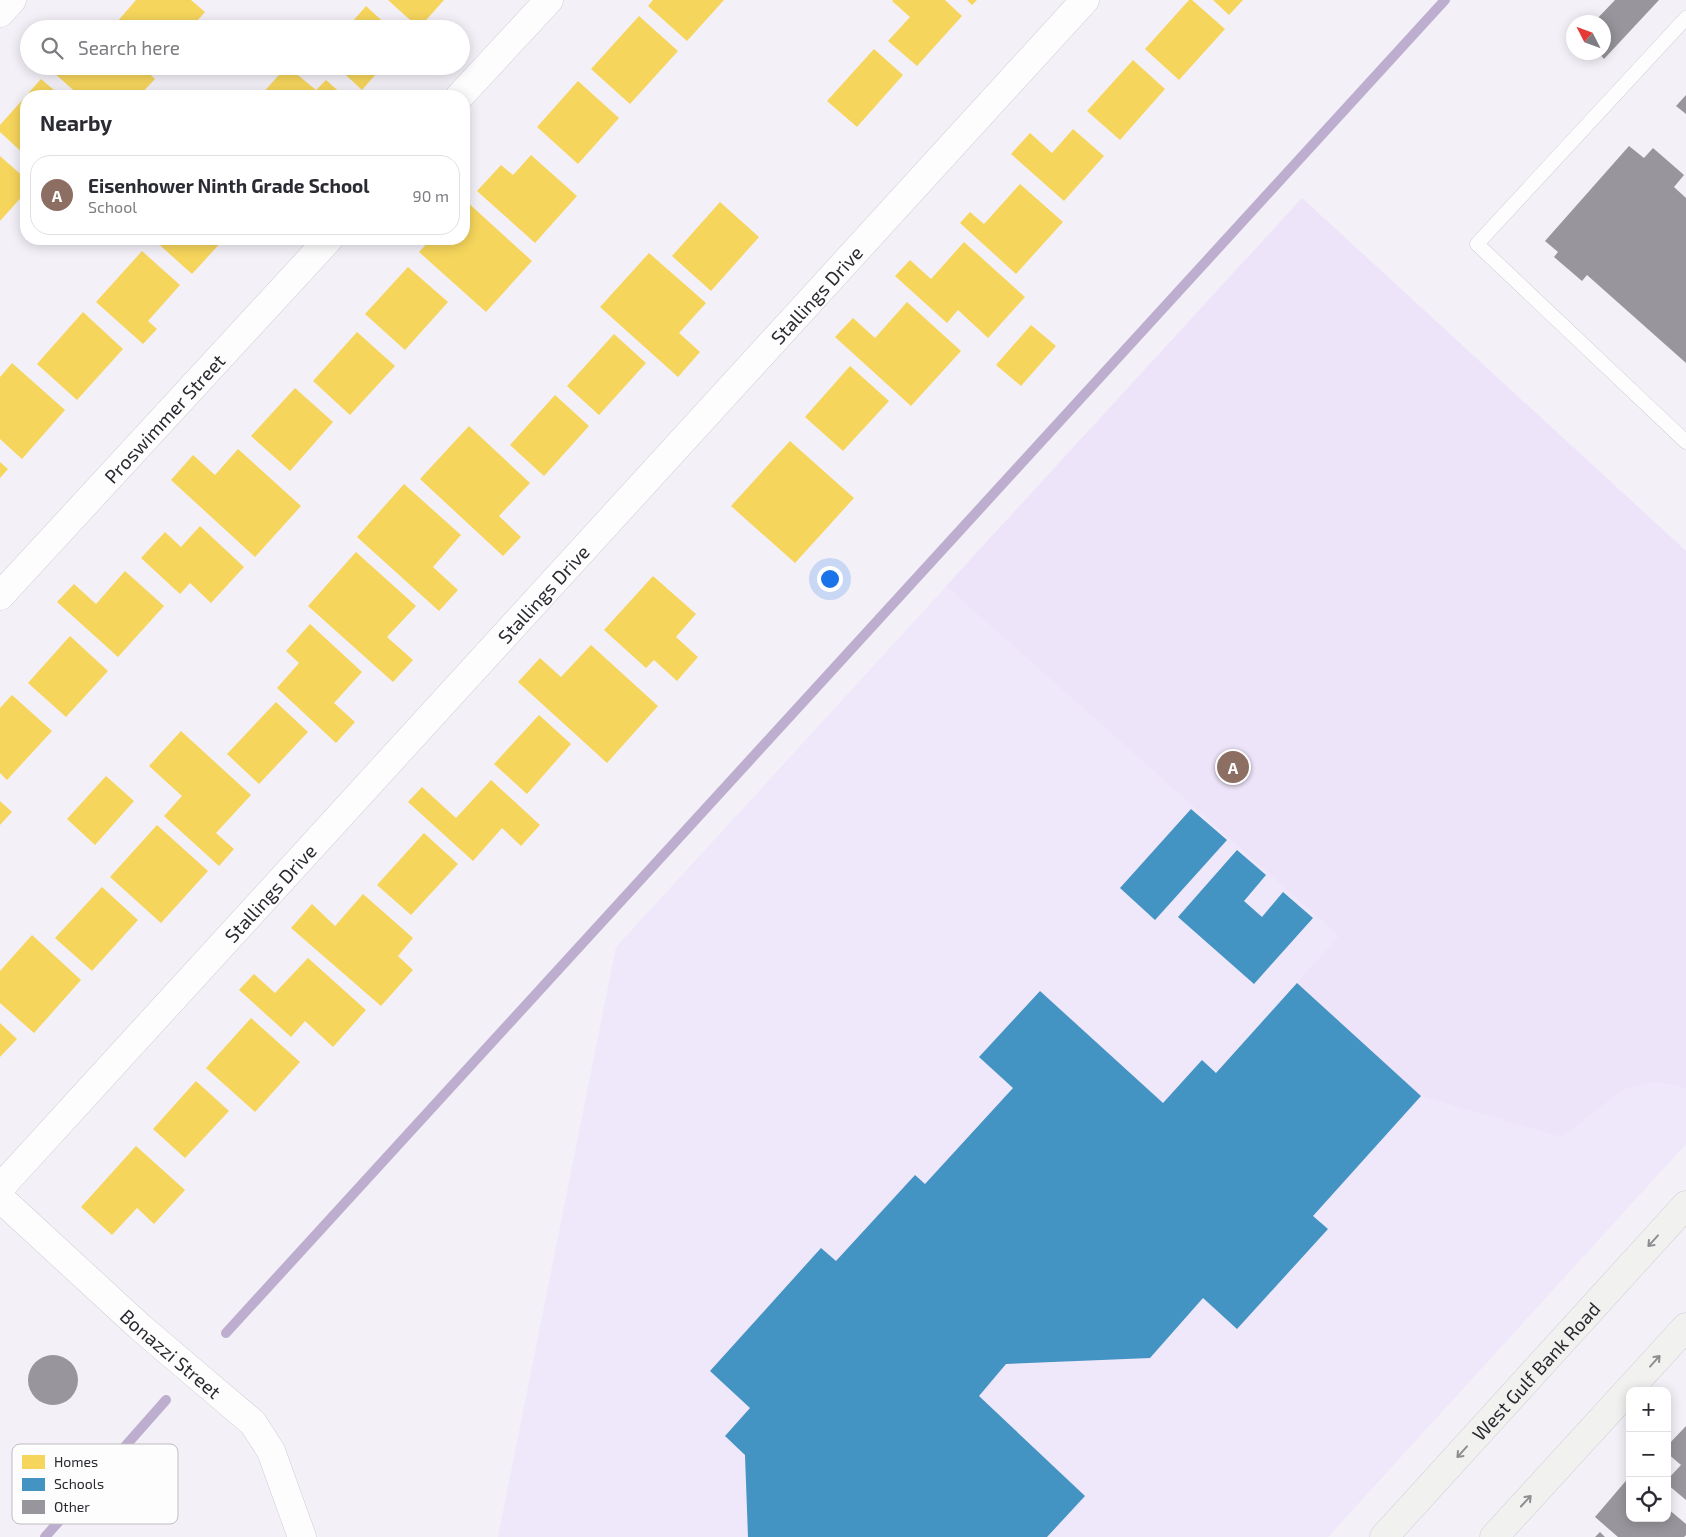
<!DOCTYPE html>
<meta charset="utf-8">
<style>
:root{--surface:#fff;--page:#f7f7f7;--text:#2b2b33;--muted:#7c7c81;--line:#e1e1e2;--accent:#716e75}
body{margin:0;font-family:"Exo 2",sans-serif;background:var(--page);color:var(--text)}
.controls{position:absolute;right:15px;bottom:15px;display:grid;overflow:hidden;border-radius:10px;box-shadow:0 2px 12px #0003}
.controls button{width:45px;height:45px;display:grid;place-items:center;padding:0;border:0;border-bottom:1px solid var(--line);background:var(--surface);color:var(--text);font:25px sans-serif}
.compass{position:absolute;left:1566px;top:15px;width:45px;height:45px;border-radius:50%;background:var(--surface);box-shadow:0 2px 12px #0003;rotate:312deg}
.you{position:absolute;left:829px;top:578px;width:18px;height:18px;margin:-12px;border:4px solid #fff;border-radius:50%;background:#1a73e8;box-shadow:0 0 0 8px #1a73e833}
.badge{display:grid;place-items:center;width:32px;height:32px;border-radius:50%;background:var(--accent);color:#fff;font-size:16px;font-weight:700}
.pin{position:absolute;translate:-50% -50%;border:2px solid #fff;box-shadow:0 1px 5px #0006}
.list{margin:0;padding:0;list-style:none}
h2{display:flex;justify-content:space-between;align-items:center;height:65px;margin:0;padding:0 20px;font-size:21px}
h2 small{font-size:16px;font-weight:400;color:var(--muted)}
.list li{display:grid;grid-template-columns:32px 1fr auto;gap:15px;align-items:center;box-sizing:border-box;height:80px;margin:0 10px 10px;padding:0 10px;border:1px solid var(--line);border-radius:20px}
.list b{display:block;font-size:19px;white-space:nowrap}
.list p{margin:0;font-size:16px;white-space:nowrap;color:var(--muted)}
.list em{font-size:16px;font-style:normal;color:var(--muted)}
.icon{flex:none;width:28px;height:28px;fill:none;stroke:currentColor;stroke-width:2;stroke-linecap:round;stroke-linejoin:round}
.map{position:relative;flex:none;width:1686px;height:1537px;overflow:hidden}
.search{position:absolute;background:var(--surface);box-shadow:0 2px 12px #0003;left:20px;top:20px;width:450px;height:55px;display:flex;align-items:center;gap:12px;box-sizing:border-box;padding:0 18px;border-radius:28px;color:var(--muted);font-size:19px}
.panel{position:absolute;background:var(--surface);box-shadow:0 2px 12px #0003;left:20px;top:90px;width:450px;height:155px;border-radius:20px}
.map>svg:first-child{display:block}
</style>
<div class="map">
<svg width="1686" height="1537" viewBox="0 0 1686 1537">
<rect width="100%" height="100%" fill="#f4f0f8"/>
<path fill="#efe7fa" d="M1302 198 1686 551V1144L1328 1537H498L616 947Z"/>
<path fill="#ede4f9" d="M1302 198 1686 551V1089L1678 1085 1652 1082 1622 1090 1562 1137 1421 1096 1297 983 1339 936 946 586Z"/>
<path fill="#f6d55c" d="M136 0H191L205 12 190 29H122L116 23Z
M388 0H444L419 28Z
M653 0H724L687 41 648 6Z
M893 0H945L962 16 917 66 888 41 910 17 892 1Z
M967 0H977L972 5Z
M1189 0H1192L1225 29 1179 80 1145 49Z
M1213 0H1243L1229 15Z
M366 6 391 29H346Z
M639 16 678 51 630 104 591 69Z
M874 49 903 75 857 127 827 101Z
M1133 60 1165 89 1120 140 1087 111Z
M58 66H141L155 79 139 96H80L53 72Z
M287 66 316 90 326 80 344 96H260Z
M336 66H383L362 90Z
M41 79 61 96H26V156L0 132V125Z
M578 81 619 118 578 164 537 127Z
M1073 129 1104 156 1064 201 1011 154 1030 133 1052 153Z
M531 155 577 196 535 243 477 191 501 165 513 175Z
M0 156 26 179V192L0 221Z
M1020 184 1063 222 1016 274 960 223 970 212 984 224Z
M465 200 532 261 486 312 419 252 431 239H464V202Z
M720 202 759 237 711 291 672 256Z
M153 239H224L192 274Z
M964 242 1025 297 988 338 958 310 947 323 895 276 910 260 931 279Z
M142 251 180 285 148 321 157 329 143 344 96 302Z
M649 253 706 303 679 333 700 352 678 377 600 307Z
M408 267 448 302 405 350 365 314Z
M907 302 961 351 911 406 835 337 853 318 875 338Z
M83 312 123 349 77 400 37 364Z
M1031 325 1056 346 1021 386 996 365Z
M357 332 395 366 350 415 313 381Z
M614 334 646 363 599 415 567 386Z
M12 363 65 410 22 459 0 439V377Z
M850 366 889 401 843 451 805 417Z
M295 388 333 422 290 471 251 436Z
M555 395 589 426 544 476 510 445Z
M469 426 530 483 499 516 521 537 503 556 420 479Z
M790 441 854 498 795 563 731 506Z
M238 449 301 506 255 557 171 480 193 455 215 475Z
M0 462 8 469 0 478Z
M404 484 461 535 433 567 458 590 439 611 357 537Z
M200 526 244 567 211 603 190 583 180 594 141 558 165 532 181 547Z
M356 552 416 606 387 637 413 660 393 682 308 606Z
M125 571 164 606 118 657 57 602 74 584 96 604Z
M653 576 696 614 676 637 698 657 677 681 654 660 646 668 604 630Z
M310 624 362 672 334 703 355 722 336 743 277 688 299 663 286 651Z
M70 636 108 671 66 717 28 683Z
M591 645 658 706 607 763 518 682 540 658 561 677Z
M12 695 52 731 7 780 0 773V708Z
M276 702 308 732 259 784 227 754Z
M539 715 571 744 527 794 494 764Z
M181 731 251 795 216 833 234 849 219 866 164 816 182 796 149 766Z
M106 776 134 801 95 845 67 819Z
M491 780 540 825 521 846 502 828 473 861 408 802 422 787 456 818Z
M0 801 12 812 0 825Z
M157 825 208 871 161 923 110 877Z
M424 833 458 864 411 915 377 885Z
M102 887 138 920 92 971 55 938Z
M363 894 413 938 398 956 413 970 381 1006 291 928 312 904 335 926Z
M32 935 81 980 34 1033 0 1003V971Z
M308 958 366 1010 333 1047 305 1021 291 1037 239 990 254 974 275 993Z
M251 1018 300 1062 255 1112 206 1068Z
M0 1023 17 1039 0 1057Z
M196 1081 229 1111 185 1158 153 1129Z
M136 1146 185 1190 154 1224 137 1208 112 1235 81 1207Z"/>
<path fill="#4393c3" d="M1191 809 1227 840 1155 920 1120 888Z
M1237 850 1266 875 1244 901 1262 917 1283 892 1313 918 1254 984 1178 917Z
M1297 983 1421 1096 1313 1216 1328 1229 1237 1329 1203 1298 1150 1358 1006 1364 979 1396 1085 1496 1047 1537H748L745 1455 725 1436 750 1408 710 1371 821 1248 836 1261 915 1175 925 1184 1013 1088 979 1057 1040 991 1163 1103 1202 1060 1216 1073Z"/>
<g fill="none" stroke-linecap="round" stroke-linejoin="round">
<path stroke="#bdaecf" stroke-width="10" d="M226 1333 1445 0
M45 1537 166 1400"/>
</g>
<path fill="#98959c" d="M1615 0H1659L1604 59 1598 52H1604V22H1594Z
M1686 95V114L1676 106Z
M1629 146 1644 158 1653 148 1684 175 1674 187 1686 198V363L1587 275 1582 281 1554 257 1558 252 1545 241Z
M28 1380a25 25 0 1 1 50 0a25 25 0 1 1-50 0Z
M1686 1426V1500L1667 1484V1480L1681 1465 1667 1453V1446Z
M1630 1476V1518H1667V1508L1686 1524V1535L1684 1537H1618L1595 1517Z
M1600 1532 1605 1537H1595Z"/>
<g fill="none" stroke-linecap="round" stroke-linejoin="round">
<g stroke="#d0ccd4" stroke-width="15">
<path id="lane" d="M1686 18 1477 244 1686 442"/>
</g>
<g stroke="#d0ccd4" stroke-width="29">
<g id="street">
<path d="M0 13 12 0"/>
<path d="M460 96 549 0"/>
<path id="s1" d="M0 596 329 239"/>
<path id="s2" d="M0 1188 1085 0"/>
<path id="s3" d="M0 1198 140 1327 253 1423 271 1451 302 1537"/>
</g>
</g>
<g stroke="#d0ccd4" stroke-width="29">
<g id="secondary">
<path id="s4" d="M1384 1537 1686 1205"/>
<path d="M1494 1537 1686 1327"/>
</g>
</g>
<use href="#lane" stroke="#fdfdfe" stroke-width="14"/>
<use href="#street" stroke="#fdfdfe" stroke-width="28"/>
<use href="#secondary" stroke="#f1f2f0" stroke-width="28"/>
</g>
<defs><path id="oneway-shaft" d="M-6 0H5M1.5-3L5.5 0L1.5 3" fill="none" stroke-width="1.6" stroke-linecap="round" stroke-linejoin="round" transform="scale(1.25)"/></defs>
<g stroke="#8e8d90">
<use href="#oneway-shaft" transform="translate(1653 1241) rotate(132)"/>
<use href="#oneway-shaft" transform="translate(1655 1361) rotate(-48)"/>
<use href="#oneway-shaft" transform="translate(1462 1452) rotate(132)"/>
<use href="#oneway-shaft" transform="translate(1526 1501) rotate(-47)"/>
</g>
<g text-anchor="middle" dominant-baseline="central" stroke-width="5" stroke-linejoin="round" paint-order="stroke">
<g font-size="19" fill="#2b282f" stroke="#fdfdfd">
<text stroke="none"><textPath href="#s2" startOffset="1210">Stallings Drive</textPath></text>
<text stroke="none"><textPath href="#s1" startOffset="242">Proswimmer Street</textPath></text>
<text stroke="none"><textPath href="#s2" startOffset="805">Stallings Drive</textPath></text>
<text stroke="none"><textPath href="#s2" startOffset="400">Stallings Drive</textPath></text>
<text stroke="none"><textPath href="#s3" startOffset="231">Bonazzi Street</textPath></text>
<text stroke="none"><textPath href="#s4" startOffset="225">West Gulf Bank Road</textPath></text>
</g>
</g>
<rect x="12" y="1444" width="166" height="80" rx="8" fill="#fdfdfd" stroke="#bebdbf" stroke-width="1"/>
<rect x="22" y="1455" width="23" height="14" fill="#f6d55c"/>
<rect x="22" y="1478" width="23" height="13" fill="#4393c3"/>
<rect x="22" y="1500" width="23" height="14" fill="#98959c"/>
<g font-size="14" fill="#2b282f">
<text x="54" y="1467">Homes</text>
<text x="54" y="1489">Schools</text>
<text x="54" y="1512">Other</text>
</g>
</svg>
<div class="controls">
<button>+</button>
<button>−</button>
<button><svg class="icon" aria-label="locate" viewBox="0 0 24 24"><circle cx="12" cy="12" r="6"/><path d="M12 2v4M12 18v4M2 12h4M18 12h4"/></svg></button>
</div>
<svg class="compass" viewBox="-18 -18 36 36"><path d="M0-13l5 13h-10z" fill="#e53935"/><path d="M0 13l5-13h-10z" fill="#7c7c81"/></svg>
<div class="you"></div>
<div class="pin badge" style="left:1233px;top:767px;background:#8d6e63">A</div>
<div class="search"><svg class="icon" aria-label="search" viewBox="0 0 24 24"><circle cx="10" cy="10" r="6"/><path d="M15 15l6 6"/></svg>Search here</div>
<section class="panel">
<h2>Nearby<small></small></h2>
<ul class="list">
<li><span class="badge" style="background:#8d6e63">A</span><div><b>Eisenhower Ninth Grade School</b><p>School</p></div><em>90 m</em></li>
</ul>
</section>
</div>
